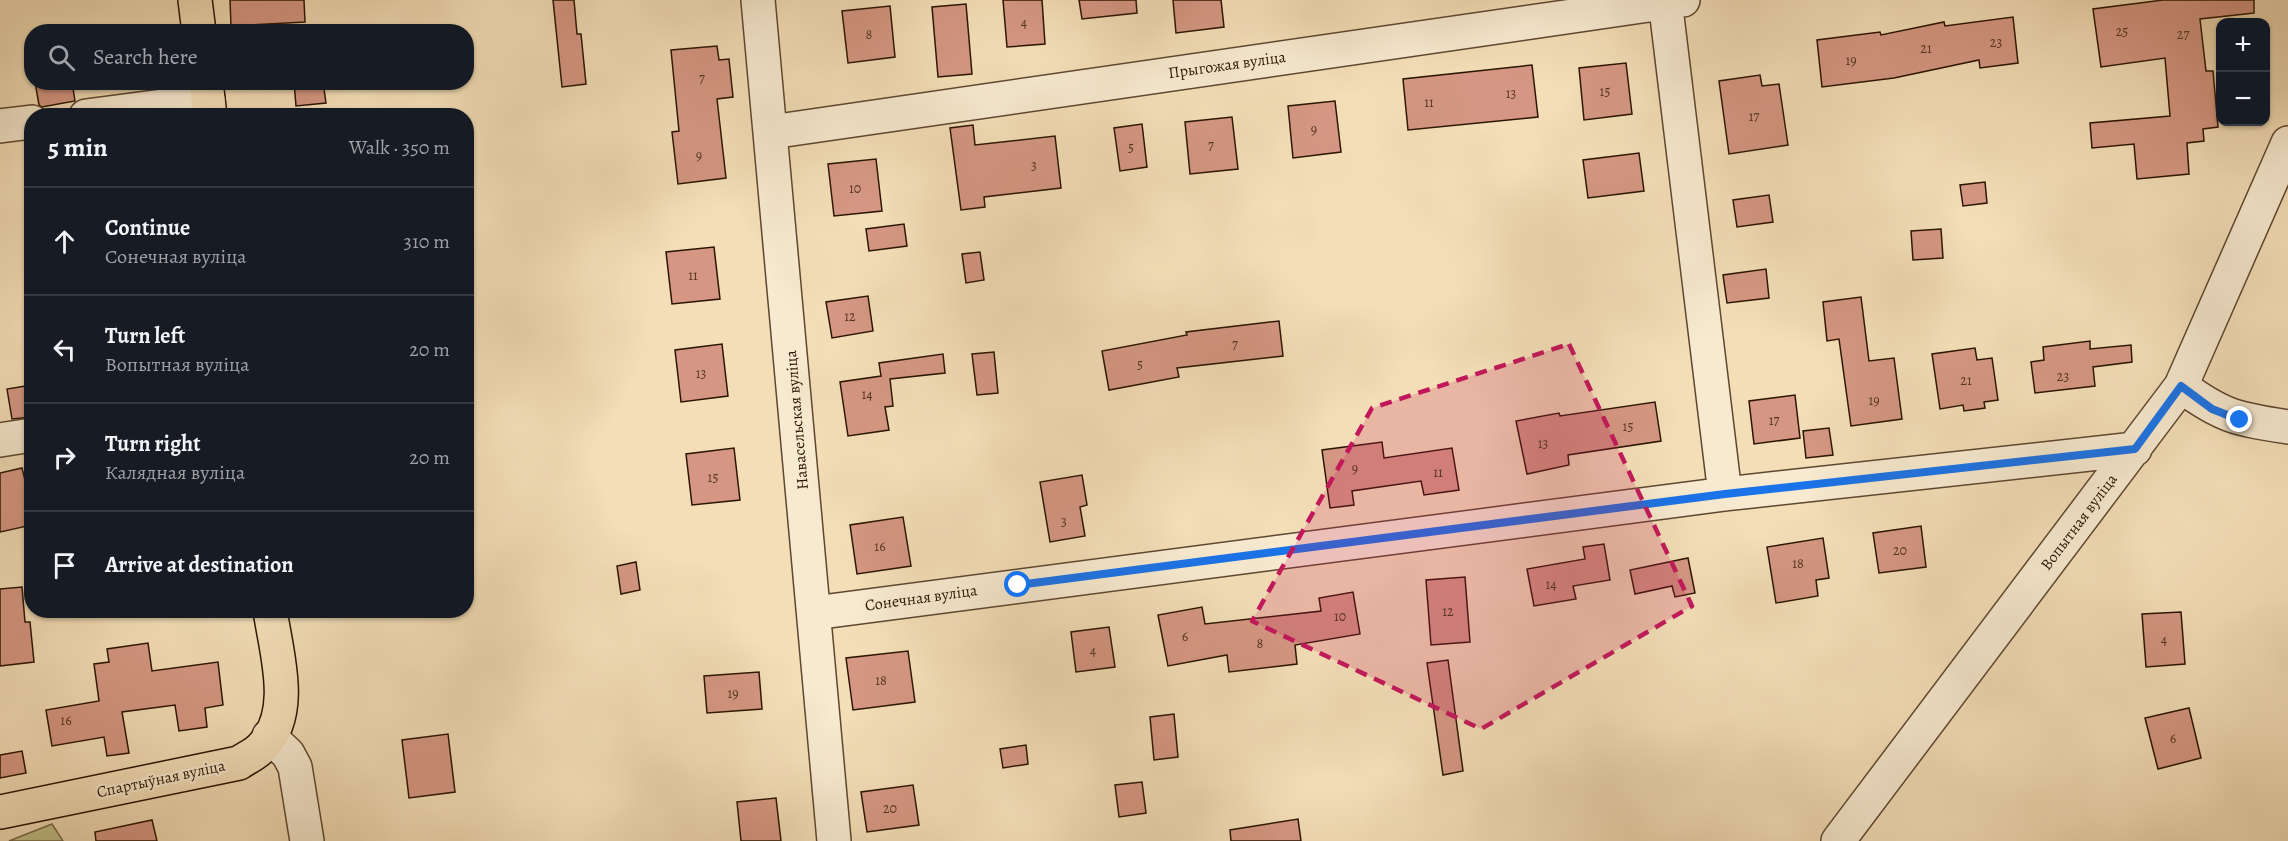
<!DOCTYPE html>
<meta charset="utf-8">
<style>
:root{--surface:#171b24;--page:#242831;--text:#f1f3f6;--muted:#9ea1a6;--line:#363941}
body{margin:0;font-family:Alegreya,serif;background:var(--page);color:var(--text)}
.controls{position:absolute;right:18px;top:18px;display:grid;overflow:hidden;border-radius:12px;box-shadow:0 2px 4px #0004}
.controls button{width:54px;height:54px;display:grid;place-items:center;padding:0;border:0;border-bottom:2px solid var(--line);background:var(--surface);color:var(--text);font:30px sans-serif}
.stop{position:absolute;width:18px;height:18px;margin:-14px;border:4px solid #1a73e8;border-radius:50%;background:#fff}
.stop.end{background:#1a73e8;border-color:#fff;box-shadow:0 2px 6px #0008}
.list{margin:0;padding:0;list-style:none}
h2{display:flex;justify-content:space-between;align-items:center;height:78px;margin:0;padding:0 24px;font-size:26px}
h2 small{font-size:20px;font-weight:400;color:var(--muted)}
.list li{display:grid;grid-template-columns:39px 1fr auto;gap:18px;align-items:center;box-sizing:border-box;height:108px;padding:0 24px;border-top:2px solid var(--line)}
.list b{display:block;font-size:22px;white-space:nowrap}
.list p{margin:0;font-size:20px;white-space:nowrap;color:var(--muted)}
.list em{font-size:20px;font-style:normal;color:var(--muted)}
.icon{flex:none;width:33px;height:33px;fill:none;stroke:currentColor;stroke-width:2;stroke-linecap:round;stroke-linejoin:round}
.map{position:relative;flex:none;width:2288px;height:841px;overflow:hidden}
.search{position:absolute;background:var(--surface);box-shadow:0 2px 4px #0004;left:24px;top:24px;width:450px;height:66px;display:flex;align-items:center;gap:15px;box-sizing:border-box;padding:0 21px;border-radius:24px;color:var(--muted);font-size:22px}
.panel{position:absolute;background:var(--surface);box-shadow:0 2px 4px #0004;left:24px;top:108px;width:450px;height:510px;border-radius:24px}
.map>svg:first-child{display:block}
</style>
<div class="map">
<svg width="2288" height="841" viewBox="0 0 2288 841">
<rect width="100%" height="100%" fill="#f3deb7"/>
<filter id="stains"><feTurbulence type="fractalNoise" baseFrequency=".00333" numOctaves="4"/><feColorMatrix values="0 0 0 0 .2 0 0 0 0 .09 0 0 0 0 .02 0 0 0 .5 -.17"/></filter>
<radialGradient id="worn" r=".72"><stop offset=".6" stop-color="#630" stop-opacity="0"/><stop offset="1" stop-color="#630" stop-opacity=".3"/></radialGradient>
<path fill="#c0c08a" stroke="#766a46" stroke-width="1.5" d="M52 824 63 841H9Z"/>
<path fill="#d59783" stroke="#2b1502" stroke-width="1.5" d="M230 0H304L305 22 231 26Z
M553 0H574L577 34H581L586 84 562 87Z
M1003 0H1042L1045 44 1007 47Z
M1079 0H1136L1137 13 1082 19Z
M1173 0H1221L1224 27 1176 33Z
M2163 0H2254V13L2200 19 2206 71H2213L2218 127 2203 129 2204 141 2187 143 2189 174 2137 179 2134 144 2092 148 2090 123 2170 116 2165 58 2101 67 2093 9Z
M966 4 972 74 938 77 932 7Z
M890 6 895 57 848 63 842 11Z
M2013 17 2018 63 1980 68 1979 60 1894 78 1822 87 1817 40 1880 32 1881 35 1944 22 1945 26Z
M717 46 719 60 729 59 733 97 717 99 726 178 678 184 672 132 679 131 671 50Z
M1626 63 1632 114 1584 120 1579 68Z
M1532 65 1538 117 1408 130 1403 79Z
M1760 75 1762 86 1779 84 1788 145 1729 154 1719 81Z
M35 82H72L75 101 42 107 39 105Z
M294 82H323L326 103 296 106Z
M1335 101 1341 152 1293 158 1288 106Z
M1232 117 1238 169 1190 174 1185 122Z
M1142 124 1147 167 1120 171 1114 128Z
M973 125 975 145 1055 136 1061 188 984 197 985 207 961 210 950 128Z
M1639 153 1644 191 1588 198 1583 160Z
M876 159 882 211 834 216 828 164Z
M1985 182 1987 203 1963 206 1960 185Z
M1769 195 1773 222 1737 227 1733 200Z
M904 224 907 246 869 251 866 229Z
M1941 229 1943 258 1913 260 1911 231Z
M714 247 720 299 672 304 666 252Z
M980 252 984 280 966 283 962 254Z
M1766 269 1769 298 1727 303 1723 275Z
M868 296 873 331 832 338 826 302Z
M1861 297 1869 361 1894 358 1902 419 1851 426 1839 339 1827 341 1823 302Z
M1279 321 1283 356 1177 368 1179 377 1109 390 1102 351 1187 335 1186 332Z
M2090 341V349L2131 345 2132 362 2093 367 2095 386 2035 393 2031 362 2044 360 2043 347Z
M722 344 728 396 681 402 675 350Z
M1975 348 1977 360 1992 358 1998 400 1984 402 1985 408 1964 411 1963 405 1940 409 1932 354Z
M994 352 998 393 977 395 972 354Z
M943 354 945 373 890 379 893 406 885 407 889 430 848 436 840 382 881 376 879 363Z
M32 385V417L12 419 7 389Z
M1795 395 1800 438 1754 444 1749 401Z
M1655 402 1661 441 1568 455 1569 465 1527 474 1516 421 1559 413 1560 416Z
M1829 428 1833 455 1806 458 1803 431Z
M1382 442 1384 458 1452 448 1459 490 1424 495 1421 481 1352 491 1354 505 1330 508 1322 450Z
M734 448 740 500 692 505 686 454Z
M22 468 25 480 32 478V525L0 532V473Z
M1082 475 1087 505 1080 507 1085 536 1050 542 1040 482Z
M903 517 911 566 857 574 850 525Z
M1921 526 1926 567 1879 573 1873 533Z
M1823 538 1829 578 1816 580 1818 596 1776 603 1767 547Z
M1604 544 1610 580 1573 586 1576 599 1534 606 1527 569 1585 559 1583 547Z
M1688 558 1695 593 1675 597 1672 586 1635 594 1630 570Z
M636 562 640 590 621 594 617 566Z
M1465 577 1470 642 1431 645 1426 580Z
M22 587 25 622H30L34 662 0 666V589Z
M1353 592 1360 634 1295 645 1297 664 1229 672 1227 655 1168 666 1158 615 1202 607 1205 624 1321 611 1319 598Z
M2181 612 2185 664 2146 667 2142 614Z
M1109 627 1115 667 1076 672 1071 632Z
M148 643 152 671 218 662 223 705 205 708 207 727 179 731 175 705 122 712 129 753 107 756 104 737 52 746 46 710 99 701 94 664 109 662 107 649Z
M908 651 915 702 853 710 846 658Z
M1448 660 1463 771 1443 775 1427 663Z
M759 672 762 709 707 713 704 676Z
M2189 708 2201 758 2158 769 2145 718Z
M1174 714 1178 757 1154 760 1150 717Z
M448 734 455 792 409 798 402 740Z
M1026 745 1028 764 1003 768 1000 749Z
M22 751 26 773 0 778V755Z
M1142 782 1146 813 1119 817 1115 785Z
M913 785 919 825 867 832 861 792Z
M776 798 781 841H741L737 802Z
M1298 819 1301 841H1231L1230 830Z
M152 820 157 841H96L95 832Z"/>
<g fill="none" stroke-linecap="round" stroke-linejoin="round">
<g stroke="#5d472f" stroke-width="36">
<path id="minor" d="M758 0 834 841
M1665 0 1725 494
M86 116 208 100
M0 126 32 122
M771 132 1683 0
M2181 386C2223 417 2237 419 2288 427
M0 440 32 435
M814 613 1725 494 2135 449
M269 736 288 754 295 767 307 841
M1838 841 2181 386 2288 143"/>
</g>
<g stroke="#2b1502" stroke-width="36">
<path id="major" d="M195 0 199 32
M206 82 210 116
M0 812 239 763C246 758 256 754 262 747 296 713 276 652 270 610"/>
</g>
<use href="#minor" stroke="#f7ead0" stroke-width="33"/>
<use href="#major" stroke="#f3deb7" stroke-width="33"/>
</g>
<g fill="none" stroke-linecap="round" stroke-linejoin="round">
<path stroke="#1a73e8" stroke-width="8" d="M1018 585 1725 494 2135 449 2181 386 2212 409 2240 420"/>
</g>
<path fill="#c2185b" fill-opacity="0.2" stroke="#c2185b" stroke-width="4.5" stroke-dasharray="12 8" stroke-linejoin="round" d="M1569 344 1692 606 1481 729 1252 621 1372 408Z"/>
<g text-anchor="middle" dominant-baseline="central" stroke-width="4.5" stroke-linejoin="round" paint-order="stroke">
<g font-size="14" fill="#563622">
<text x="1024" y="22">4</text>
<text x="2122" y="31">25</text>
<text x="869" y="34">8</text>
<text x="2183" y="34">27</text>
<text x="1996" y="42">23</text>
<text x="1926" y="48">21</text>
<text x="1851" y="60">19</text>
<text x="702" y="78">7</text>
<text x="1605" y="91">15</text>
<text x="1511" y="93">13</text>
<text x="1429" y="102">11</text>
<text x="1754" y="116">17</text>
<text x="1314" y="129">9</text>
<text x="1211" y="145">7</text>
<text x="1131" y="147">5</text>
<text x="699" y="155">9</text>
<text x="1034" y="165">3</text>
<text x="855" y="188">10</text>
<text x="693" y="275">11</text>
<text x="850" y="316">12</text>
<text x="1235" y="344">7</text>
<text x="1140" y="364">5</text>
<text x="701" y="373">13</text>
<text x="2063" y="376">23</text>
<text x="1966" y="380">21</text>
<text x="867" y="394">14</text>
<text x="1874" y="400">19</text>
<text x="1774" y="420">17</text>
<text x="1628" y="426">15</text>
<text x="1543" y="443">13</text>
<text x="1355" y="468">9</text>
<text x="1438" y="472">11</text>
<text x="713" y="477">15</text>
<text x="1064" y="521">3</text>
<text x="880" y="546">16</text>
<text x="1900" y="550">20</text>
<text x="1798" y="563">18</text>
<text x="1551" y="584">14</text>
<text x="1448" y="611">12</text>
<text x="1340" y="616">10</text>
<text x="1185" y="636">6</text>
<text x="2164" y="639">4</text>
<text x="1260" y="643">8</text>
<text x="1093" y="650">4</text>
<text x="881" y="680">18</text>
<text x="733" y="693">19</text>
<text x="66" y="720">16</text>
<text x="2173" y="738">6</text>
<text x="890" y="808">20</text>
</g>
<g font-size="16" fill="#2b1502" stroke="#f7ead0">
<text transform="translate(1227 65) rotate(-8)">Прыгожая вуліца</text>
<text transform="translate(797 420) rotate(-95)">Навасельская вуліца</text>
<text transform="translate(2079 522) rotate(-53)">Вопытная вуліца</text>
<text transform="translate(921 598) rotate(-8)">Сонечная вуліца</text>
<text transform="translate(161 779) rotate(-12)">Спартыўная вуліца</text>
</g>
</g>
<rect width="100%" height="100%" filter="url(#stains)"/>
<rect width="100%" height="100%" fill="url(#worn)"/>
</svg>
<div class="controls">
<button>+</button>
<button>−</button>
</div>
<div class="stop" style="left:1018px;top:585px"></div>
<div class="stop end" style="left:2240px;top:420px"></div>
<div class="search"><svg class="icon" aria-label="search" viewBox="0 0 24 24"><circle cx="10" cy="10" r="6"/><path d="M15 15l6 6"/></svg>Search here</div>
<section class="panel">
<h2>5 min<small>Walk · 350 m</small></h2>
<ul class="list">
<li><svg class="icon" aria-label="ahead" viewBox="0 0 24 24"><path d="M12 20V5M6 11l6-6 6 6"/></svg><div><b>Continue</b><p>Сонечная вуліца</p></div><em>310 m</em></li>
<li><svg class="icon" aria-label="left" viewBox="0 0 24 24"><path d="M17 20v-9H6M10 6l-5 5 5 5"/></svg><div><b>Turn left</b><p>Вопытная вуліца</p></div><em>20 m</em></li>
<li><svg class="icon" aria-label="right" viewBox="0 0 24 24"><path d="M7 20v-9h11M14 6l5 5-5 5"/></svg><div><b>Turn right</b><p>Калядная вуліца</p></div><em>20 m</em></li>
<li><svg class="icon" aria-label="arrive" viewBox="0 0 24 24"><path d="M6 21V4h12l-3 4 3 4H6"/></svg><div><b>Arrive at destination</b></div></li>
</ul>
</section>
</div>
